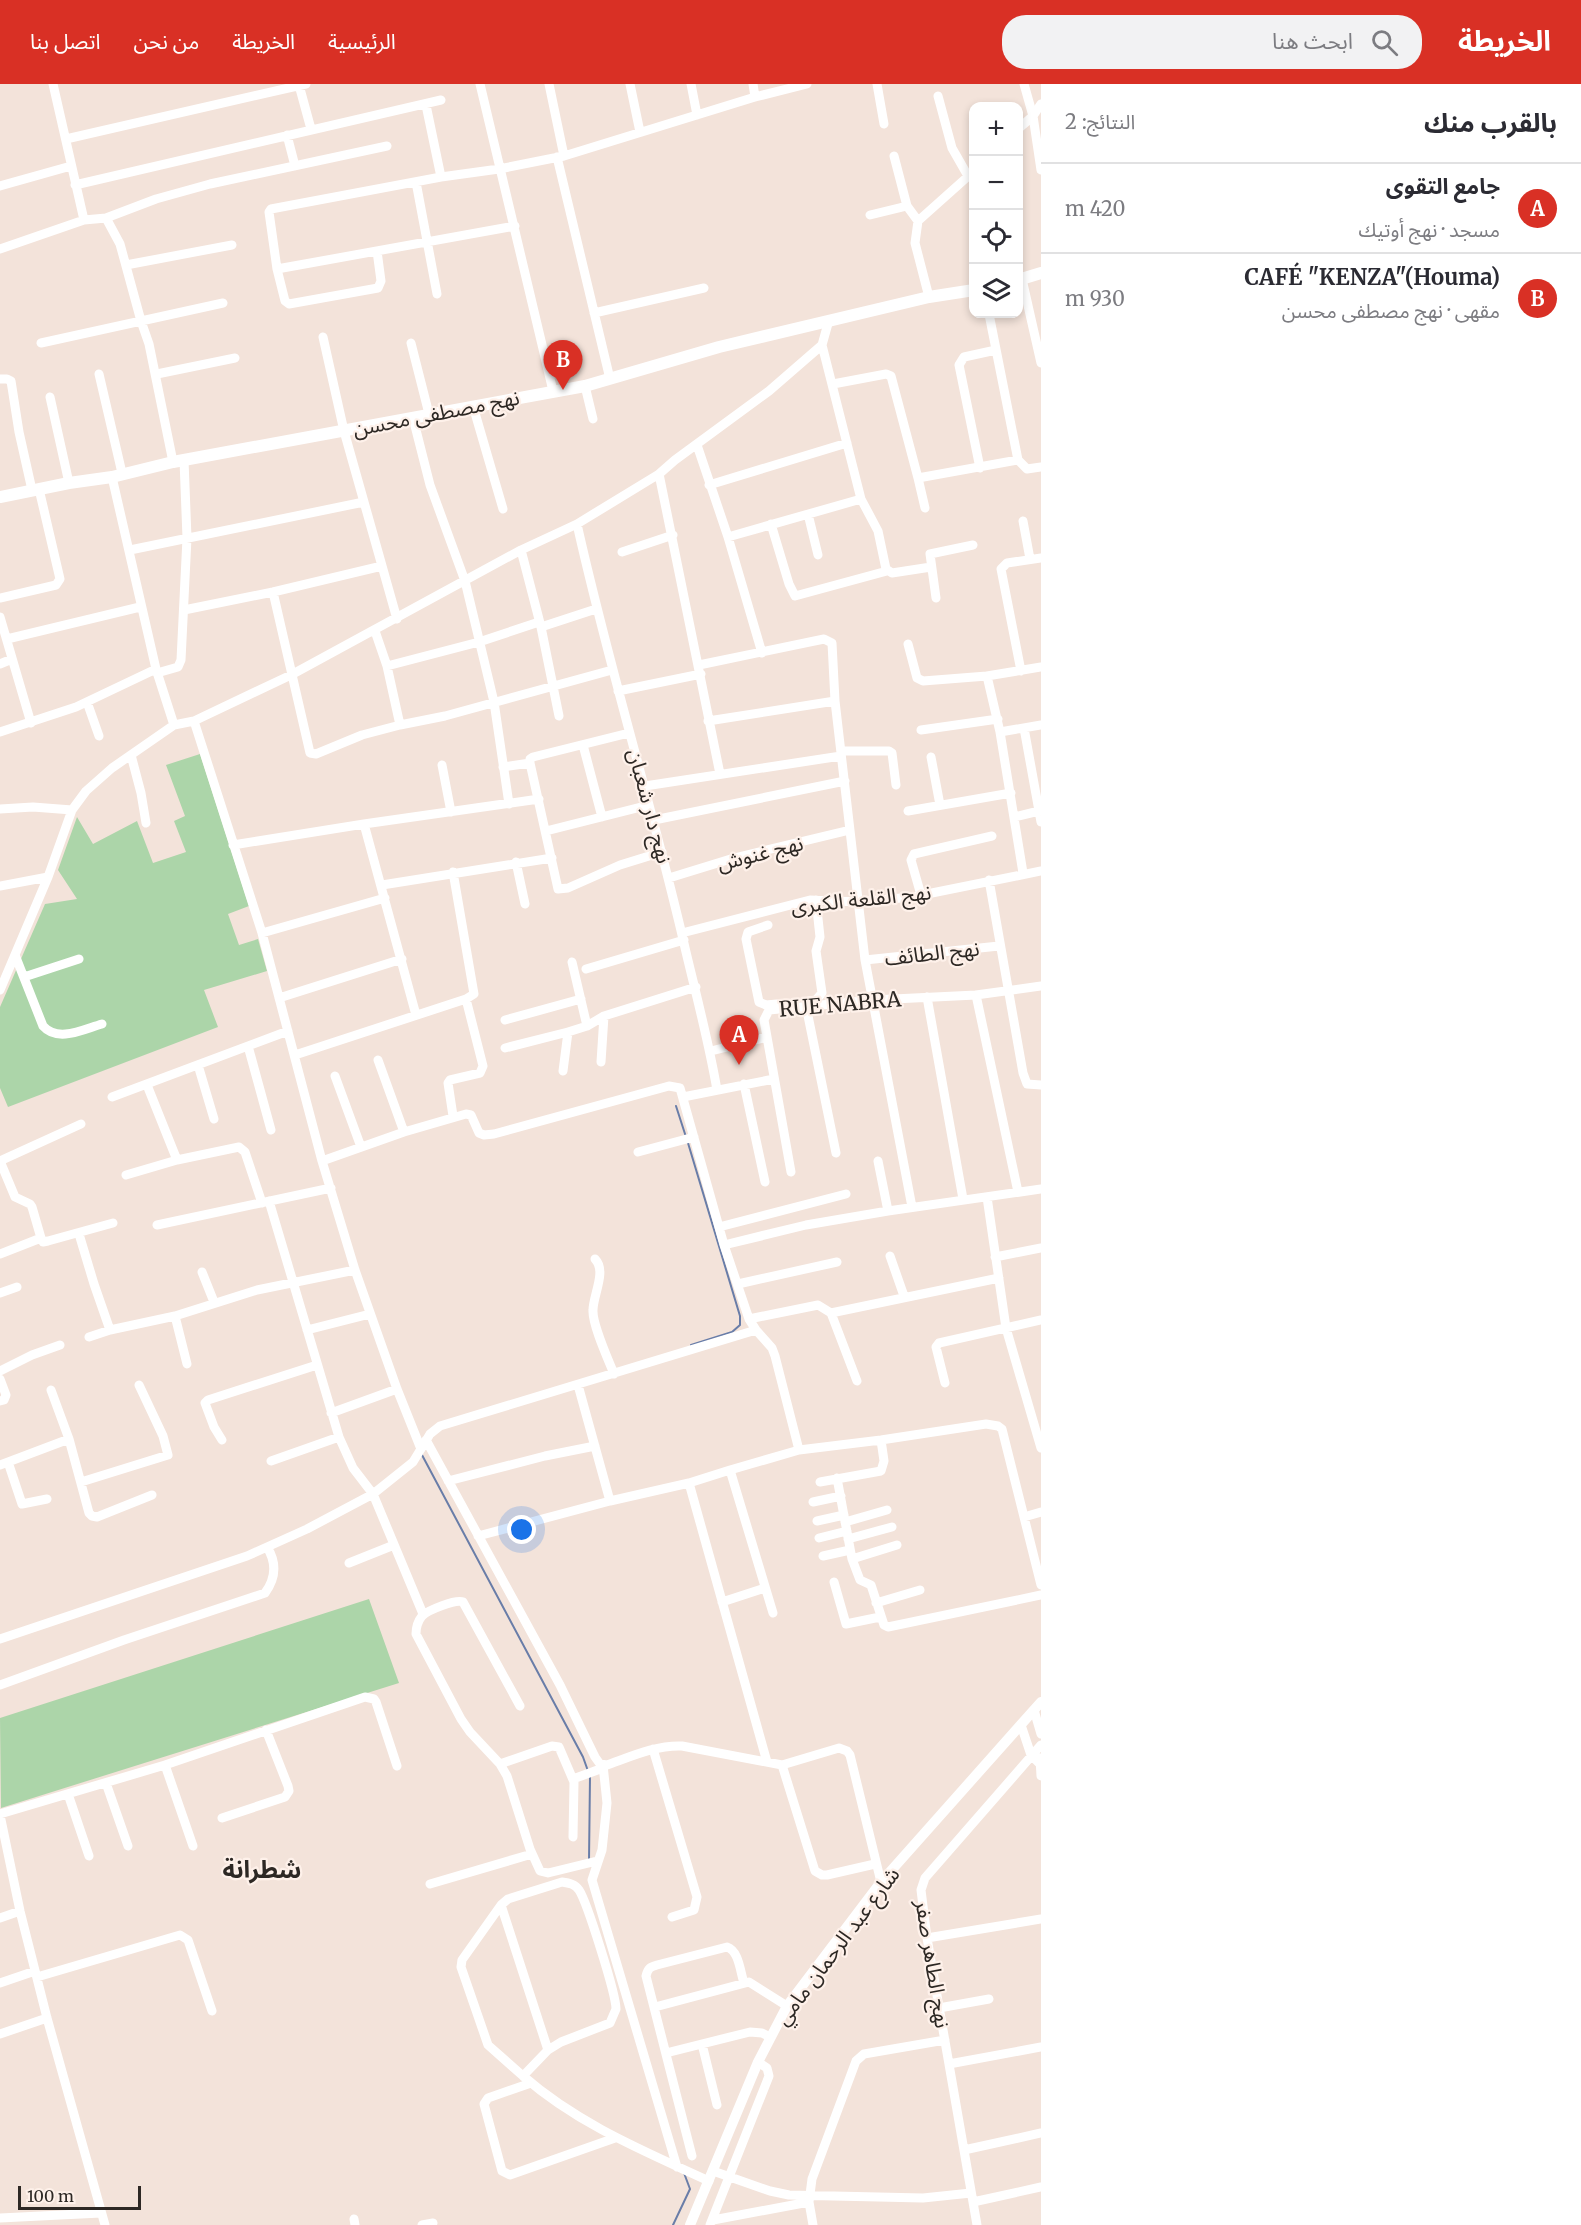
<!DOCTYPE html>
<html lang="ar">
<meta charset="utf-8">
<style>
:root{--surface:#fff;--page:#f2f2f3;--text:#2b2b33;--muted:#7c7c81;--line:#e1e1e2;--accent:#d93025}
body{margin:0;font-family:Merriweather,"Noto Sans Arabic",serif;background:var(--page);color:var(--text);direction:rtl}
.controls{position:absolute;right:18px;top:18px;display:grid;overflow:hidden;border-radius:12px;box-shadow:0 3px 9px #0003}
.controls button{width:54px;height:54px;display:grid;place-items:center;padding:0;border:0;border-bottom:2px solid var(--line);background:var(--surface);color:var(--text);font:30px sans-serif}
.scale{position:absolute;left:18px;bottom:15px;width:123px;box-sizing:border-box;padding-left:6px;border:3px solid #2d2824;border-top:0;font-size:16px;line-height:21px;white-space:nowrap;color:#2d2824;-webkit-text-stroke:4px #fef1ea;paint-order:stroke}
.you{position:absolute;left:522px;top:1446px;width:21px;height:21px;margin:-15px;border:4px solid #fff;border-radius:50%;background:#1a73e8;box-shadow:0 0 0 9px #1a73e833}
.badge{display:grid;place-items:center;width:39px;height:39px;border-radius:50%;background:var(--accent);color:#fff;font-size:20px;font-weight:700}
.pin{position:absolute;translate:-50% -50px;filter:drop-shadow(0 2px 3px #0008)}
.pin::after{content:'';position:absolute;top:32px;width:21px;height:18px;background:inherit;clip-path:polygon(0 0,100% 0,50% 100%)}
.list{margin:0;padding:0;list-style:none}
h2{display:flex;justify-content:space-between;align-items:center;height:78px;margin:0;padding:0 24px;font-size:26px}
h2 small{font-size:20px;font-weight:400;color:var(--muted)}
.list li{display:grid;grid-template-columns:39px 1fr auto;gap:18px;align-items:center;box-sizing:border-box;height:90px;padding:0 24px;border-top:2px solid var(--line)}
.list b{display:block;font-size:22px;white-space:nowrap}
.list p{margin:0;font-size:20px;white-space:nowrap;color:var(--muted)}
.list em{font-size:20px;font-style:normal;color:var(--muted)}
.icon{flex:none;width:33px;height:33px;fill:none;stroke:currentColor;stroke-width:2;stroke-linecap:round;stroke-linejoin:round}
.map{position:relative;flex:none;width:1041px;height:2141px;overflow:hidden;direction:ltr}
header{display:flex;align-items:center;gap:36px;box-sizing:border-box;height:84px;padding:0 30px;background:var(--accent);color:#fff}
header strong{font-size:28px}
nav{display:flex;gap:33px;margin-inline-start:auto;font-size:21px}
.search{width:420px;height:54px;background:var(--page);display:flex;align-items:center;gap:15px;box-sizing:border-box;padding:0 21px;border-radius:24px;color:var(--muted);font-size:22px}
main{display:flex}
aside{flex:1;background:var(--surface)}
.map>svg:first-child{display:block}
</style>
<header>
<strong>الخريطة</strong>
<div class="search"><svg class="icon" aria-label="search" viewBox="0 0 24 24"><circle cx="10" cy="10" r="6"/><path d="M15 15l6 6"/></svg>ابحث هنا</div>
<nav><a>الرئيسية</a><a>الخريطة</a><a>من نحن</a><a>اتصل بنا</a></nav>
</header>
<main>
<aside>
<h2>بالقرب منك<small>النتائج: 2</small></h2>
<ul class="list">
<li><span class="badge">A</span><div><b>جامع التقوى</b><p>مسجد · نهج أوتيك</p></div><em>420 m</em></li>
<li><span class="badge">B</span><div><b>CAFÉ &quot;KENZA&quot;(Houma)</b><p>مقهى · نهج مصطفى محسن</p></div><em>930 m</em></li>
</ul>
</aside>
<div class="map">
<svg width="1041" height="2141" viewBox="0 0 1041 2141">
<rect width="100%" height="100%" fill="#f3e3da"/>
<path fill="#acd5a9" d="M200 670 249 822 228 830 239 861 258 855 267 887 204 906 218 943 8 1023 0 1004V923L45 820 77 815 58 786 77 733 93 760 137 737 153 779 186 768 174 737 185 732 166 681Z
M369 1515 399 1599 1 1724 0 1634Z"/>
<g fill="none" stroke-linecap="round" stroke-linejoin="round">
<path stroke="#697da8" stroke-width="2" d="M676 1022 686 1053
M688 1059 740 1232V1241L732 1248 691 1261
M422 1371 583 1673 588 1687
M589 1777 590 1693
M673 2141 690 2105 684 2089"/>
<path stroke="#fff" stroke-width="9" d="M53 0 84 136
M480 0 553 307
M549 0 564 72
M630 0 640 48
M691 0 697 31
M753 0 755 13
M877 0 884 40
M1024 0 1033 32 1041 86
M299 1 311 45
M938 12 952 64 968 92
M426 21 441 93
M1018 45 1033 32 1041 20
M287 51 295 82
M66 55 306 0
M894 72 907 122 918 137
M557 73 610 295
M416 98 437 210
M75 101 441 16
M0 102 71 82
M870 131 907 122
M106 134 120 160 141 237 149 260 173 378
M0 165 84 136 106 134 156 115 210 100 387 62
M377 167 381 197 378 204 289 220 285 217 277 185 269 128 271 125 441 93 499 85 564 72 755 13 807 0
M126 181 232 161
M277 185 515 142
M1022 195 1041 279
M929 213 915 159 918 137 974 87
M594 229 704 204
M989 230 1018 376 1027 385 1041 383
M323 253 344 347 397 535
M41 259 223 219
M411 259 429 330
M822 261 861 415 878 447 886 485 892 489 931 483
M99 290 122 389
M157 290 235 274
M0 295H7L11 297 19 348 32 406
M833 300 886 290 891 292 918 394 1018 376
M585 302 593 335
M50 313 69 399
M473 322 503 425
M413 334 430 401 465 497 494 618 509 720
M697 361 728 453 762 569
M980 384 959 281 964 273 996 266
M659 390 720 690
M112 393 156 585 174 641
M918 394 925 424
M709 401 847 359
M808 430 818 471
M1023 437 1030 475
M577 440C609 584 653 724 686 868 697 914 709 959 717 1006
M771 440 789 500 795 512 887 487
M728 453 861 415
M130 466 364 418
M521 466 541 543 559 632
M622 468 673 451
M273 508 310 669 316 670 362 651 400 641
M0 514 56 501 60 495 39 405
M936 514 930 470 973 461
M184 526 273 508 382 482
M0 533 31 639
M541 543 596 525
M375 547 387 582 400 641 445 632 612 586
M7 555 140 523
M908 560 917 594 923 597 987 592 1041 583
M0 580 12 575
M699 581 824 555 832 559 835 617 865 876 912 1123
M387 582 479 558 539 538
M1021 587 1001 485 1007 479 1041 474
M157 589 178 583 181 576 187 454 184 376
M987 592 1000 648 1023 789
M618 607 701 590
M87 618 99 652
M194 637 262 849 322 1077 355 1186 397 1305 421 1365
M708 637 835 617
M1024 644 1041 738
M921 646 998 635
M0 648 76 623 156 585
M1000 648 1041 641
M583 661 602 733
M841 667H889L892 669 896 701
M131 671 141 709 146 739
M931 673 940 721
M530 679 558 805 568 804 620 781 662 768
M442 681 451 728
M503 683 530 679V675L533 673 629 649
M645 702 841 672
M0 725 33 723 72 726
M908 727 1011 709
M1014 733 1039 727
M654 736 845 697
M364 740 416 931
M546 747 649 721
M233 761 364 740 539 715
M516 778 525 820
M669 794 734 774 850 746
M989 796 1023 989 1027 1000 1041 1001
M382 801 552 774
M0 802 48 793
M921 811 911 776 914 770 992 752
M768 841 748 848 746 855 759 918 766 921 777 920
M262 849 385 814
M682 849 810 816 858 818 912 813 1041 787
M15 871 43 942C58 959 84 945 102 940
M865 876 999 862
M572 878 587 942
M586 885 684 856
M24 893 79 875
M0 906 48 793 72 726 86 707 112 684 174 641 194 637 291 591 521 466 577 440 659 390 675 376 769 307 822 261 829 236
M976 911 1018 1108
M927 913 963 1115
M279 914 402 875
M809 917 816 916 822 909 816 867 820 853 816 816
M806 922 836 1069
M505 936 581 915
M248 962 271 1046
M505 964 568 948 587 942 604 932 696 903
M711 967 767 953
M295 971 466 915 474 910 453 788
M378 976 404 1048
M601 978 604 932
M198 981 214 1035
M563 987 568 948
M335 992 361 1063
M744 1000 765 1098
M147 1001 177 1076
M112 1013 288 947
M683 1013 774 995
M453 1032 448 999 450 996 480 989 483 982 466 915
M638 1068 694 1053
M0 1077 15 1113 30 1120 32 1123 41 1154
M0 1077 81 1040
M322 1077 404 1048 466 1030 471 1031 479 1049 484 1051 494 1050 669 1002 680 1004 724 1161 749 1235 756 1246 772 1264 775 1272 799 1366 881 1356 986 1340 998 1342 1002 1345 1041 1501
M878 1077 888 1127
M791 1088 764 936 769 926 873 916 976 911 1041 902
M126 1091 177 1076 239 1063 245 1068 262 1119
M987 1113 1006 1244 1041 1364
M269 1117 339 1353 353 1384 373 1410 423 1530
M157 1141 331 1104
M719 1143 846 1110
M79 1150 94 1200 110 1246
M724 1161 806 1141 888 1127 1041 1105
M0 1170 41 1154 43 1158 48 1157 113 1139
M890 1172 904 1212
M995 1173 1041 1164
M595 1175C607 1187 593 1211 593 1226 592 1240 608 1275 614 1290
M202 1188 214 1218
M738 1200 837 1178
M0 1209 17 1203
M831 1229 857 1297
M175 1232 187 1280
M749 1235 818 1221 831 1229 999 1194
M307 1246 370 1230
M89 1253 110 1246 175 1232 257 1206 355 1186
M0 1287 32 1271 60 1261
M0 1295 6 1311 4 1316 0 1317
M945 1299 936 1263 939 1259 1041 1236
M578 1301 610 1417 689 1399 730 1386
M51 1306 69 1355 89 1429 92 1432 97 1433 152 1411
M331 1329 397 1305
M222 1356 214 1343 205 1319 208 1316 317 1281
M426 1356 560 1601 595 1673 600 1680 607 1681C632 1672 656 1661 682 1662L782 1681 839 1664 847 1667 850 1671 881 1798
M271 1377 339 1353
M8 1378 22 1420 47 1415
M0 1381 69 1355
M837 1394 852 1475 860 1496 871 1501 884 1541 888 1543 1041 1511
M448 1397 545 1372 595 1362
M81 1398 168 1371 163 1352 139 1301
M820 1398 881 1387 884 1377 881 1356
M689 1399 767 1678
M813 1418 841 1412
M1024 1433 1041 1428
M817 1437 844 1431
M845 1438 887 1426
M478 1452 610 1417
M819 1454 847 1447
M848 1455 892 1443
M823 1472 850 1466
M852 1475 897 1461
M349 1479 394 1461
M834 1498 846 1540 880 1533
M722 1518 765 1504
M876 1519 920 1506
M773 1529 730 1386 799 1366
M0 1555 247 1472 307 1445 373 1410 413 1378 430 1350 440 1342 756 1246
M0 1601 124 1556 265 1509C276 1494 277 1479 267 1463
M520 1622 463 1518C456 1515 428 1526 422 1532 418 1537 416 1544 416 1550L461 1635 470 1648 500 1680 507 1692 530 1765 540 1787 548 1789 597 1777
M1034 1626 1041 1650
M1021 1641 1031 1671 1039 1679
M653 1665 697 1813 694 1826 672 1833
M1040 1674 1041 1692
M500 1680 552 1662 559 1663 574 1698 573 1753
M165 1681 193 1762
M603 1681 607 1719 602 1766 592 1796 677 2083
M782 1681 815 1787 822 1791H827L875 1780
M573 1695 603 1684
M106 1699 128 1762
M68 1710 89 1772
M0 1730 165 1681 365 1613 374 1615 376 1618 397 1682
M0 1731 20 1827 47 1934 105 2141
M222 1734 285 1713 289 1707 288 1702 266 1646
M430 1800 532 1770
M501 1821 548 1966
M0 1834 20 1827
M927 1854 1041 1835
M37 1893 180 1851 188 1856 212 1927
M0 1899 35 1887
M655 1923 749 1898 787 1922
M939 1924 989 1915
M0 1950 47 1934
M702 1960 717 2021
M666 1969 750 1948 762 1949 770 1953
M949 1980 1041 1963
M523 1992 488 1961 461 1883 462 1876 501 1821 508 1815 562 1798C569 1799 575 1800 579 1806 587 1818 616 1910 616 1925L610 1939 561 1958 548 1966 523 1992C578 2040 644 2067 709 2097
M531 1999 488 2014 484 2020 502 2087 510 2091 615 2054
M964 2066 1041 2049
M692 2072 646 1892C648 1884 650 1883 657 1881L727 1863C739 1867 740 1887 744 1899
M713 2087 770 2107 789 2111 923 2114 971 2109
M973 2118 1041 2103
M0 2134 101 2129
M354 2135 355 2141
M713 2136 809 2118
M422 2141 433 2139
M710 2141 769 1992 767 1984 758 1978
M813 2141 809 2118 812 2095 856 1977 864 1970 945 1956
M977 2141 927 1854 921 1806 925 1794 1041 1661"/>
<path stroke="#fff" stroke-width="10" d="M690 2141 758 1978 787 1922 881 1798 1041 1618"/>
<path stroke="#fff" stroke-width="12" d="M1018 196 1041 189
M0 413 69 399 112 393 173 378 585 302 719 263 929 213 974 206"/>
</g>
<g text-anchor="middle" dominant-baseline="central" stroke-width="4.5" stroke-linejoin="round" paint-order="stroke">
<g font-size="21" fill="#2d2824" stroke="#fef1ea">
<text transform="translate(436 329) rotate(-11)">نهج مصطفى محسن</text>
<text transform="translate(650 722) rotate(75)">نهج دار شعبان</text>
<text transform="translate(760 769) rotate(-14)">نهج غنوش</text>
<text transform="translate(861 815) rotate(-6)">نهج القلعة الكبرى</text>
<text transform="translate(932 869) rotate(-6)">نهج الطائف</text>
<text transform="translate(840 920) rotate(-5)">RUE NABRA</text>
<text transform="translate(837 1862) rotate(-53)">شارع عبد الرحمان مامي</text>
<text transform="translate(933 1880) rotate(81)">نهج الطاهر صفر</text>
</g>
<g font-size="24" font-weight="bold" fill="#2d2824" stroke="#fef1ea">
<text x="262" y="1785">شطرانة</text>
</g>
</g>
</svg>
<div class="controls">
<button>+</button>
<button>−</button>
<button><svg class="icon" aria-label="locate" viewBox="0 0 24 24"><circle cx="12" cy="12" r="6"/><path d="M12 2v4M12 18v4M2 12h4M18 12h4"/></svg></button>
<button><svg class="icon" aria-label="layers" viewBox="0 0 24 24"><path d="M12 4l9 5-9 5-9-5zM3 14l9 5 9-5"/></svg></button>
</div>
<div class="scale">100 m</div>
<div class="you"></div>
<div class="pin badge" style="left:739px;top:981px">A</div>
<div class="pin badge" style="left:563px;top:306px">B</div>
</div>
</main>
